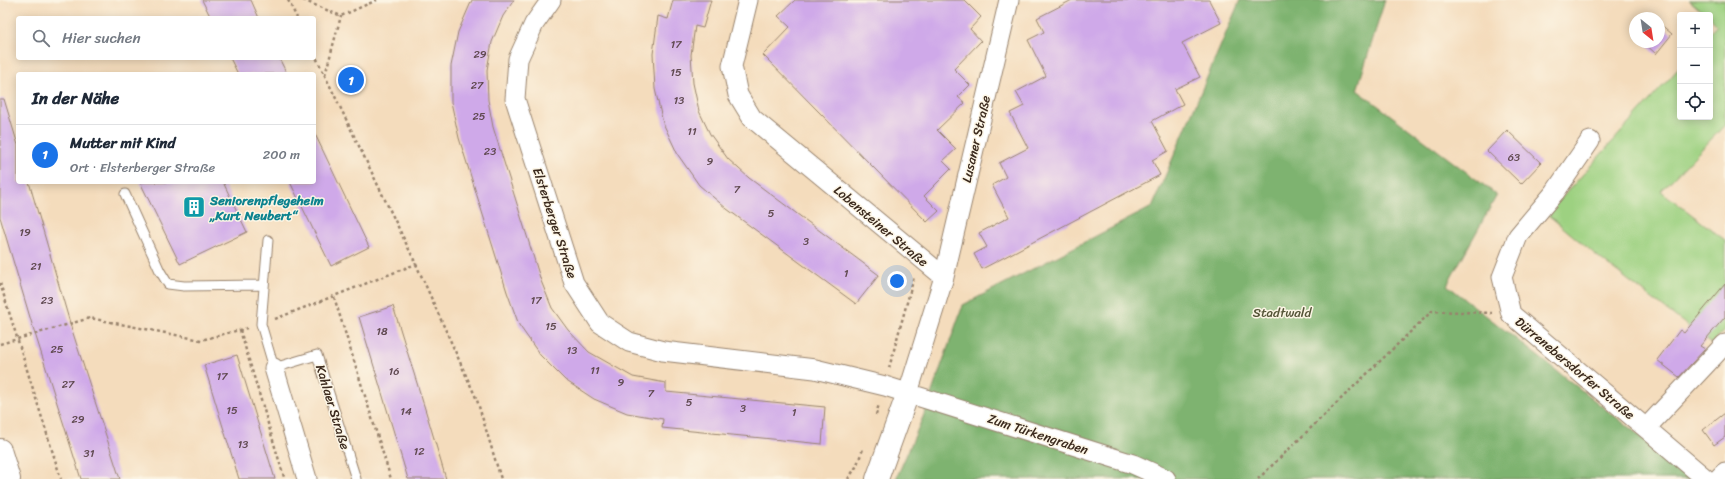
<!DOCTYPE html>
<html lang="de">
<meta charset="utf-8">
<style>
:root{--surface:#fff;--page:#f6f6f7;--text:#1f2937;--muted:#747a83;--line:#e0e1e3;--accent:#1a73e8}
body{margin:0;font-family:Sriracha,sans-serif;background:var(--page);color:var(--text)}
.controls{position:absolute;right:12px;top:12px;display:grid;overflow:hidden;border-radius:4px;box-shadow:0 2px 10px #0003}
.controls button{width:36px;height:36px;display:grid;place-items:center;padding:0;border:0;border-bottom:1px solid var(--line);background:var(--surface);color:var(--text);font:20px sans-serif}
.compass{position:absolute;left:1629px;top:12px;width:36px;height:36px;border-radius:50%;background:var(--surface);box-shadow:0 2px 10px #0003;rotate:150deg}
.you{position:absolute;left:897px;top:281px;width:14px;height:14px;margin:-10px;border:3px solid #fff;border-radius:50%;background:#1a73e8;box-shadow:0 0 0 6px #1a73e833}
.badge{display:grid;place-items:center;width:26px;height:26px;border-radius:50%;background:var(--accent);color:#fff;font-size:13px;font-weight:700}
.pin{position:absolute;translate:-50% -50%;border:2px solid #fff;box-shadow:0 1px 4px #0006}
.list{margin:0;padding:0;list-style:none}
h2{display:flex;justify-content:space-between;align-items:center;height:52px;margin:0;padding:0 16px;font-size:17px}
h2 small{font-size:13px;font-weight:400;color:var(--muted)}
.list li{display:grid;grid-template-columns:26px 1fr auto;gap:12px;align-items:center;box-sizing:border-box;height:60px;padding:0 16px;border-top:1px solid var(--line)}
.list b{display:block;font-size:15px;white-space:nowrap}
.list p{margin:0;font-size:13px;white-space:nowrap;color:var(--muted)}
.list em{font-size:13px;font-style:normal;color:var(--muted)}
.icon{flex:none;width:22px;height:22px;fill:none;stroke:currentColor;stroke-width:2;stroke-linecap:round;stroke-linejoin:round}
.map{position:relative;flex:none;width:1725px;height:479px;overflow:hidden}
.search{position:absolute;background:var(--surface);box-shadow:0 2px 10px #0003;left:16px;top:16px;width:300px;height:44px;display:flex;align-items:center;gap:10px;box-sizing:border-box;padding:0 14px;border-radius:4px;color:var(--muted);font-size:15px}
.panel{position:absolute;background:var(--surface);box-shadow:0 2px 10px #0003;left:16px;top:72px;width:300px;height:112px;border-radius:4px}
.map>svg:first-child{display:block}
</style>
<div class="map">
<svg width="1725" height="479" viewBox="0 0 1725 479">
<rect width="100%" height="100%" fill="#fcf5e5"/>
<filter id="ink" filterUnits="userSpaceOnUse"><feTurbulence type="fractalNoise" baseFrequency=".025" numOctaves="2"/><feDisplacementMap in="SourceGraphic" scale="8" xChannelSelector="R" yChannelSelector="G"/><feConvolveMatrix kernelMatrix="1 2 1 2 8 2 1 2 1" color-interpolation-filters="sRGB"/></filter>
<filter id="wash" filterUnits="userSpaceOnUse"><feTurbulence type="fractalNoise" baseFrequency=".012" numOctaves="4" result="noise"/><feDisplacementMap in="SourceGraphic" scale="16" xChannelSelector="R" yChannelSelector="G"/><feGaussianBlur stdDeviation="0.9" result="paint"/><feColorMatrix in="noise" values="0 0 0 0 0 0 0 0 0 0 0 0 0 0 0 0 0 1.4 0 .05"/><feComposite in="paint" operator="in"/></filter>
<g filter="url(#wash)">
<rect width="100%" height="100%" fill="#f4dcbc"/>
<path fill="#9dd181" stroke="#6c7e50" d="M1689 0H1725V125L1661 191 1725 240V330L1711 344 1602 260 1547 214 1680 67V117H1710V33L1717 25 1710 18V15H1706Z"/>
<path fill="#7eb36f" stroke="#5c6e46" d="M1240 0H1385L1357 90 1497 195 1447 285 1695 479H896L923 417 963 305 1152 207Z"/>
<g id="blocks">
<path fill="#cfa9e9" d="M202 0H251L259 18H211Z
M472 0H514L503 16 492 42 487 70 488 100 493 127 541 281 552 308 568 330 589 352 633 377 666 383V392L825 407 822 444 662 428 663 419 627 413 594 399 565 380 540 355 519 325 507 292 459 138 451 102V66L458 32Z
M673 0H711L703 28 695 26 691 55 693 83 699 111 710 134 728 159 749 178 879 275 856 304 727 209 699 185 678 155 663 123 655 89 653 54 658 16 668 19Z
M795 0H964L981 17 970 29 981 41 954 69 970 85 958 97 965 103 937 130 956 149 943 161 951 169 924 196 939 211 927 222 763 55 790 27 778 16Z
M1072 0H1209L1221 23 1182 43 1200 77 1175 89 1183 104 1152 121 1168 151 1152 160 1160 175 982 269 974 254 987 247 979 233 1009 217 992 185 1006 177 999 163 1028 148 1010 113 1024 106 1016 92 1046 76 1028 40 1044 32 1037 18Z
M1659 23 1672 34 1656 54 1643 42H1659Z
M230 58H279L287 74H238Z
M0 99H4L18 145V182H29L72 330 120 479H81L32 324 0 217Z
M1507 130 1541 163 1521 184 1487 151Z
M314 132 369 247 331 266 290 182H314Z
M140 182H223L247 232 180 264Z
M1725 284V317L1700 346 1705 349 1679 377 1657 360 1680 330 1684 333Z
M393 306 430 425 446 479H408L395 436 359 317Z
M237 355 275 479H239L204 365Z
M1725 413V437L1714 445 1703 430Z"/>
</g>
</g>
<g filter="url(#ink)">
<use href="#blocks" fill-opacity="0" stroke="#98836d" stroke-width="1"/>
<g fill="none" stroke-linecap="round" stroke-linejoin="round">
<g stroke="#98836d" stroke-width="11">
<path id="lane" d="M125 194 160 271 168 284 184 286 264 285
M268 240 261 324 274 368 317 355 356 479"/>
</g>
<g stroke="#98836d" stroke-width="21">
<path id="street" d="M551 0 534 24 518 59 515 99 574 283 600 323 629 342 663 351 815 369 885 386 1133 464 1166 479
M748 0 732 66 738 95 752 118 944 277 908 393
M1590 141 1555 192 1518 236 1502 277 1511 314 1706 479
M944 277 1009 0
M274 368 307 479
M1646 428 1725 344
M1718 479 1725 472"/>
</g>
<g stroke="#98836d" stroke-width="24">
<path id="secondary" d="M0 450 9 479
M877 479 908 393"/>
</g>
<path stroke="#98836d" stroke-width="2.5" stroke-dasharray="3 3" stroke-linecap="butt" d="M288 0 297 18
M303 0 341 16 377 0
M314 53 416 264 477 400 501 479
M325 75 341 16
M0 283 61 479
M334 297 391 479
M275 319 416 264
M240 330 284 477
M0 344 90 318 201 340 247 328
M889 368 914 277
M876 415 879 404
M848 479 856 467 863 449
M1258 479 1432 311 1492 313"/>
<use href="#lane" stroke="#fff" stroke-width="9"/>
<use href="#street" stroke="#fff" stroke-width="19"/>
<use href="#secondary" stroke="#fff" stroke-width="22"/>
</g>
</g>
<defs>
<g id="building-square" transform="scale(1.15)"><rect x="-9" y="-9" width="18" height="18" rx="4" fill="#0f9aa8" stroke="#fcf5e5"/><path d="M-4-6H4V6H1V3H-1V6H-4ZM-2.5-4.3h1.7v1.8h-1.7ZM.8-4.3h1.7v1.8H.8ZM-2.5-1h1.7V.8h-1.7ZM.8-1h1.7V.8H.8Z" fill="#fff"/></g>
</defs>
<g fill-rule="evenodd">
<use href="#building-square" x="194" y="207"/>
</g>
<g text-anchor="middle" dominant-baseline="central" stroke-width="3" stroke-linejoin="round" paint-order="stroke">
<g font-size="11" fill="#604a51">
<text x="676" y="44">17</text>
<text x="480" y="54">29</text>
<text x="676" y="72">15</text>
<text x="477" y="85">27</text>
<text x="679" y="100">13</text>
<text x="479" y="116">25</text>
<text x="692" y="131">11</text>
<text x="490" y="151">23</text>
<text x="1514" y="157">63</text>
<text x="710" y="161">9</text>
<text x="737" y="189">7</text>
<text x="771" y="213">5</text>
<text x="25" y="232">19</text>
<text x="806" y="241">3</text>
<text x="36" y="266">21</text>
<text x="846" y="273">1</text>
<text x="47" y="300">23</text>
<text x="536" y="300">17</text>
<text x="551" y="326">15</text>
<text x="382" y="331">18</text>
<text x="57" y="349">25</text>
<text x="572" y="350">13</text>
<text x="595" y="370">11</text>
<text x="394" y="371">16</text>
<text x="222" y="376">17</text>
<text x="621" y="382">9</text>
<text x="68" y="384">27</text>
<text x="651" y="393">7</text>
<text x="689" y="402">5</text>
<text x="743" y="408">3</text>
<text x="232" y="410">15</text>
<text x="406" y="411">14</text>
<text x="794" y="412">1</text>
<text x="78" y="419">29</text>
<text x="243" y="444">13</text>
<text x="419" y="451">12</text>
<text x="89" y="453">31</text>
</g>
<g font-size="13" fill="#3b2a1e" stroke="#fcf5e5">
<text transform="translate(976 139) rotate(-77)">Lusaner Straße</text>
<text transform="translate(555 223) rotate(72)">Elsterberger Straße</text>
<text transform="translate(881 226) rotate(40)">Lobensteiner Straße</text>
<text transform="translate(1575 368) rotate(40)">Dürrenebersdorfer Straße</text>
<text transform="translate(333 407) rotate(73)">Kahlaer Straße</text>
<text transform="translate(1038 434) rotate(18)">Zum Türkengraben</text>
</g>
<g font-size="13" font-weight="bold" fill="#0d838f" stroke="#fcf5e5" text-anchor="start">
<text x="210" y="200">Seniorenpflegeheim<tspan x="210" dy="15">„Kurt Neubert“</tspan></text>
</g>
<g font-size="13" fill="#545437" stroke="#fcf5e5">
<text x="1282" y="312">Stadtwald</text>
</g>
</g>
</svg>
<div class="controls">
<button>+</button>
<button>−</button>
<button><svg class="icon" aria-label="locate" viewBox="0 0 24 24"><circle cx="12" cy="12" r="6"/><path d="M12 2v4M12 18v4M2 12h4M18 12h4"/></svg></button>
</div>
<svg class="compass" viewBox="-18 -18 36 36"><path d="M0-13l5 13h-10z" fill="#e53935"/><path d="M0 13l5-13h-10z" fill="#747a83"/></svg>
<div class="you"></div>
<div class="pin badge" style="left:351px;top:80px">1</div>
<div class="search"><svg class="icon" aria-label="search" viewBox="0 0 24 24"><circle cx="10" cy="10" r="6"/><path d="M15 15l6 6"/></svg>Hier suchen</div>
<section class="panel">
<h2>In der Nähe<small></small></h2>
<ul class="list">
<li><span class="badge">1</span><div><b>Mutter mit Kind</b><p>Ort · Elsterberger Straße</p></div><em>200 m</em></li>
</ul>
</section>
</div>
